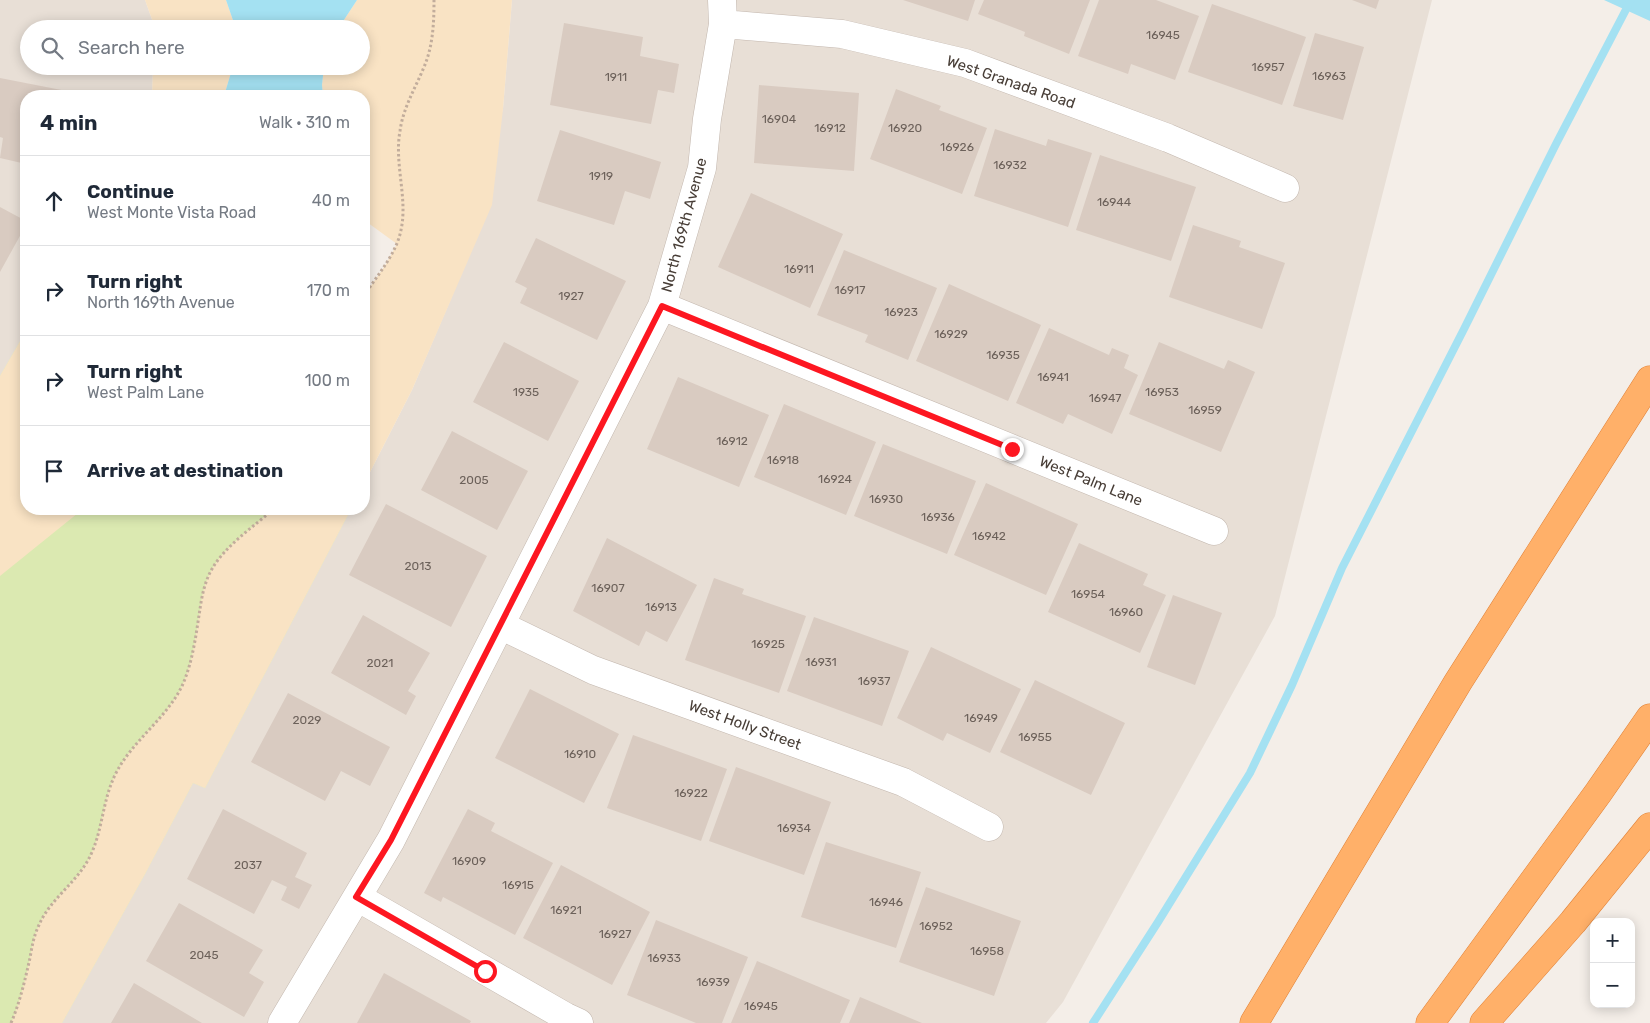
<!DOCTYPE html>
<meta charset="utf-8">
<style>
:root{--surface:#fff;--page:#f6f6f7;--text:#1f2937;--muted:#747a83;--line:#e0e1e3}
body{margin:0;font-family:Rubik,sans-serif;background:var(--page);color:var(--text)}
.controls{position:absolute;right:15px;bottom:15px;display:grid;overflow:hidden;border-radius:10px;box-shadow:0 2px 12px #0003}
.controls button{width:45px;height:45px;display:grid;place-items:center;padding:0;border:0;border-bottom:1px solid var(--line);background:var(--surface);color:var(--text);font:25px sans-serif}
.stop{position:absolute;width:15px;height:15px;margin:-11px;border:4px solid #fd1721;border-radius:50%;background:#fff}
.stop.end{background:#fd1721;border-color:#fff;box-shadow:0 1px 5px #0008}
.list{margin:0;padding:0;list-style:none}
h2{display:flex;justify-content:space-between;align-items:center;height:65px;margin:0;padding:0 20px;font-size:21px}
h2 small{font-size:16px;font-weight:400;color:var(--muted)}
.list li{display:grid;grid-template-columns:32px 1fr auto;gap:15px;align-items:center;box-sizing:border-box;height:90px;padding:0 20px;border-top:1px solid var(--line)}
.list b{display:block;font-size:19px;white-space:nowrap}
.list p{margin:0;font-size:16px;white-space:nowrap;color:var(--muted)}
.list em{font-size:16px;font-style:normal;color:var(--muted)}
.icon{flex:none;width:28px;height:28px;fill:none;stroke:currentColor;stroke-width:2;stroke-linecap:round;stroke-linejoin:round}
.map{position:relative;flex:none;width:1650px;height:1023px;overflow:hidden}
.search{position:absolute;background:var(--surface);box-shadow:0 2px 12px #0003;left:20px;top:20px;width:350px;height:55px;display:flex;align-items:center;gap:12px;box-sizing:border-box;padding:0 18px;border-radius:28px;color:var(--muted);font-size:19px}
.panel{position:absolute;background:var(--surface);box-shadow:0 2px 12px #0003;left:20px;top:90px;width:350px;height:425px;border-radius:20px}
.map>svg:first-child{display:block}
</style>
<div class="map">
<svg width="1650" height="1023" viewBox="0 0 1650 1023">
<rect width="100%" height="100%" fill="#f4eee8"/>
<path fill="#e8dfd6" d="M0 0H145L154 25V29H29V66H153L152 96H26V331L0 376Z
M512 0H1432L1275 616 1063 1002 1046 1023H62L145 874 193 783 205 788 351 509H364V484L412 390 453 294 503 109Z"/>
<path fill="#dbe9b1" d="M26 331V509H351L205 788 193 783 145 874 62 1023H0V376Z"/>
<path fill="#f9e3c4" d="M145 0H226L236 29H154V25Z
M357 0H512L503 109 492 205 412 390 364 484V296L386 264 397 244 364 220V96H323L322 85 324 66H361V29H338Z
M153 66H233L224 96H152Z
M26 331V509H83L0 576V376Z
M274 509H351L205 788 193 783 145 874 62 1023H11C20 1002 25 980 30 958 32 946 34 935 39 925 51 897 80 881 92 852 103 827 103 798 116 773 133 740 166 719 182 686 193 662 196 634 200 609 202 595 205 581 212 569 225 546 254 526 274 509Z"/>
<path fill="#a4e1f2" d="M226 0H357L338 29H236Z
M1604 0H1650V21Z
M233 66H324L322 85 323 96H224Z"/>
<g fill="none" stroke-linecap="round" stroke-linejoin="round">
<path stroke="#a4e1f2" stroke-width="8" d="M1093 1023 1158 922 1250 773 1292 685 1342 568 1464 329 1556 144 1631 0"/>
</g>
<path fill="#d9cbc1" d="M903 0H975L968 21Z
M984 0H1090L1069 54 1024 36 1025 32 978 14Z
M1099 0H1156L1199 16 1175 80 1131 64 1128 74 1078 56Z
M1352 0H1379L1376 9Z
M1212 4 1306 37 1282 105 1188 72Z
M564 23 643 37 640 56 679 64 674 93 658 90 651 124 550 105Z
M1315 33 1364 47 1343 120 1293 106Z
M0 78 87 95 26 96V164L0 158 3 138 0 137Z
M759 85 859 93 854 171 754 163Z
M896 89 941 106 939 110 987 128 962 194 870 159Z
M995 129 1046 146 1048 139 1092 153 1068 227 974 196Z
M560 130 661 162 650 199 625 191 614 225 537 201Z
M1100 155 1196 187 1171 261 1076 230Z
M751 193 843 234 810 308 718 267Z
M0 207 26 221V225L0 272Z
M1193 225 1241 241 1239 247 1285 263 1262 329 1169 297Z
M536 238 626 281 597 340 520 303 527 288 515 282Z
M844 250 937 288 908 360 865 342 868 335 817 315Z
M949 284 1041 325 1008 401 916 361Z
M1049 328 1109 355 1112 348 1129 355 1124 368 1138 375 1112 434 1068 414 1063 424 1016 403Z
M504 342 579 381 548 441 473 402Z
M1159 342 1224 369 1228 360 1255 372 1221 452 1129 414Z
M678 377 769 415 739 487 647 449Z
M784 404 876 442 846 515 754 477Z
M452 431 528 471 497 530 421 490Z
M883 444 976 481 947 554 854 516Z
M986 483 1078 524 1046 595 954 555Z
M386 504 487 556 451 627 349 575Z
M607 538 697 585 667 642 646 631 639 646 573 611Z
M1079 543 1148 574 1143 585 1166 595 1140 653 1048 612Z
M714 578 744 589 742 594 806 616 779 693 685 660Z
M1173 595 1222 613 1195 685 1147 667Z
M363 615 430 653 408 691 416 696 406 715 331 673Z
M814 617 909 651 882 726 787 691Z
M931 647 1021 689 990 753 947 733 943 741 897 718Z
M1035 680 1125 723 1091 795 1000 752Z
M530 689 619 734 584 803 495 758Z
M288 693 390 747 370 786 341 771 325 801 251 762Z
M633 735 727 769 701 841 607 808Z
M736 767 831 802 804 875 709 841Z
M223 809 307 853 295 877 312 885 299 909 281 900 287 887 272 880 254 914 187 879Z
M468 809 495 823 491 831 553 863 515 935 443 897 441 902 424 893Z
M826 842 921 872 896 948 801 917Z
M561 865 650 912 612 985 523 938Z
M926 887 1021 921 994 996 899 962Z
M179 903 263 950 249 973 264 982 244 1017 146 961Z
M656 920 748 957 722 1023H696L627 995Z
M757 961 850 1000 840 1023H731Z
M384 973 471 1021 470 1023H357Z
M134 983 202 1023H111Z
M860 997 922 1023H849Z"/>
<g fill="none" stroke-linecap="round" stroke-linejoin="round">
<g stroke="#c3b7ae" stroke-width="29">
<path id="street" d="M723 24 842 34 965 63 1168 138 1285 188
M662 306 1214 531
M500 625 593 670 903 782 989 827
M357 897 566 1017 579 1023
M282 1023 391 840 662 306 702 168 707 119 723 24 722 0"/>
</g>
<g stroke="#e08137" stroke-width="29">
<path id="highway" d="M1254 1023 1458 682 1650 380
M1430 1023 1598 793 1650 718
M1484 1023 1573 922 1650 827"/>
</g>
<path stroke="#c2ad9c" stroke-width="3" stroke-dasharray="2.5 2.5" stroke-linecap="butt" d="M364 296C377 275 396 255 401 230 408 198 394 164 400 131 403 108 415 89 424 67 433 46 434 23 434 0
M11 1023C20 1002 25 980 30 958 32 946 34 935 39 925 51 897 80 881 92 852 103 827 103 798 116 773 133 740 166 719 182 686 193 662 196 634 200 609 202 595 205 581 212 569 225 546 254 526 274 509"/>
<use href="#street" stroke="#fff" stroke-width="28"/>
<use href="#highway" stroke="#ffb069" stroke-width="28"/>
</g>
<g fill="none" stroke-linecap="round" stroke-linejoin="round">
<path stroke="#fd1721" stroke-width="6" d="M485 971 356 897 391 840 662 306 1012 449"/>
</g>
<g text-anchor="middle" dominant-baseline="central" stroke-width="4" stroke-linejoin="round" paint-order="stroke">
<g font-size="12" fill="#6c615a">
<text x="1163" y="35">16945</text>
<text x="1268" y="67">16957</text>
<text x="1329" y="76">16963</text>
<text x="616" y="77">1911</text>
<text x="779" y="119">16904</text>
<text x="830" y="128">16912</text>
<text x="905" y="128">16920</text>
<text x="957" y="147">16926</text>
<text x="1010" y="165">16932</text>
<text x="601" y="176">1919</text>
<text x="1114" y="202">16944</text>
<text x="799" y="269">16911</text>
<text x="850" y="290">16917</text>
<text x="571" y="296">1927</text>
<text x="901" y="312">16923</text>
<text x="951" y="334">16929</text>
<text x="1003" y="355">16935</text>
<text x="1053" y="377">16941</text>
<text x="526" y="392">1935</text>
<text x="1162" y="392">16953</text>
<text x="1105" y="398">16947</text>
<text x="1205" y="410">16959</text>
<text x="732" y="441">16912</text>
<text x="783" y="460">16918</text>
<text x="835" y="479">16924</text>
<text x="474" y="480">2005</text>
<text x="886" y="499">16930</text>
<text x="938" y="517">16936</text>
<text x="989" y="536">16942</text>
<text x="418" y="566">2013</text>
<text x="608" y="588">16907</text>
<text x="1088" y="594">16954</text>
<text x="661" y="607">16913</text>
<text x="1126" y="612">16960</text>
<text x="768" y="644">16925</text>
<text x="821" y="662">16931</text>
<text x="380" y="663">2021</text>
<text x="874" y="681">16937</text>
<text x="981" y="718">16949</text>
<text x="307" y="720">2029</text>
<text x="1035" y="737">16955</text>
<text x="580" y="754">16910</text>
<text x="691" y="793">16922</text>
<text x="794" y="828">16934</text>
<text x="469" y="861">16909</text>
<text x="248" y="865">2037</text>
<text x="518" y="885">16915</text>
<text x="886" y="902">16946</text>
<text x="566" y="910">16921</text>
<text x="936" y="926">16952</text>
<text x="615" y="934">16927</text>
<text x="987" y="951">16958</text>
<text x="204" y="955">2045</text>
<text x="664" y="958">16933</text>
<text x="713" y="982">16939</text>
<text x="761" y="1006">16945</text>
</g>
<g font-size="15" fill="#483e37" stroke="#fff">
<text transform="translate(1011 82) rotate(19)">West Granada Road</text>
<text transform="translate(684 225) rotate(-75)">North 169th Avenue</text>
<text transform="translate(1091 481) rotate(22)">West Palm Lane</text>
<text transform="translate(745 725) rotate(20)">West Holly Street</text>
</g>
</g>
</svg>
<div class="controls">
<button>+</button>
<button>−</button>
</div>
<div class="stop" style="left:485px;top:971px"></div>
<div class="stop end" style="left:1012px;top:449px"></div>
<div class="search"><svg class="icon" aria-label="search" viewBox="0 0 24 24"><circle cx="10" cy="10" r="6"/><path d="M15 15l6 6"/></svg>Search here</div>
<section class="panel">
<h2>4 min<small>Walk · 310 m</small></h2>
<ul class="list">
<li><svg class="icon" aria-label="ahead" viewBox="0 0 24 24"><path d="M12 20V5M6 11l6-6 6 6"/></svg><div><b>Continue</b><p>West Monte Vista Road</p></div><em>40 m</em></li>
<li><svg class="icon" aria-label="right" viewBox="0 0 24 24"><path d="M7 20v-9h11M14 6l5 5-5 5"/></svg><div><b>Turn right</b><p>North 169th Avenue</p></div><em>170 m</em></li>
<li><svg class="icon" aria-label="right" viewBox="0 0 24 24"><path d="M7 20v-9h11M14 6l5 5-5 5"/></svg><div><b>Turn right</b><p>West Palm Lane</p></div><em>100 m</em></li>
<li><svg class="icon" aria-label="arrive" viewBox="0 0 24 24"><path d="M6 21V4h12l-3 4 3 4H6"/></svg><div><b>Arrive at destination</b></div></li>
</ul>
</section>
</div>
